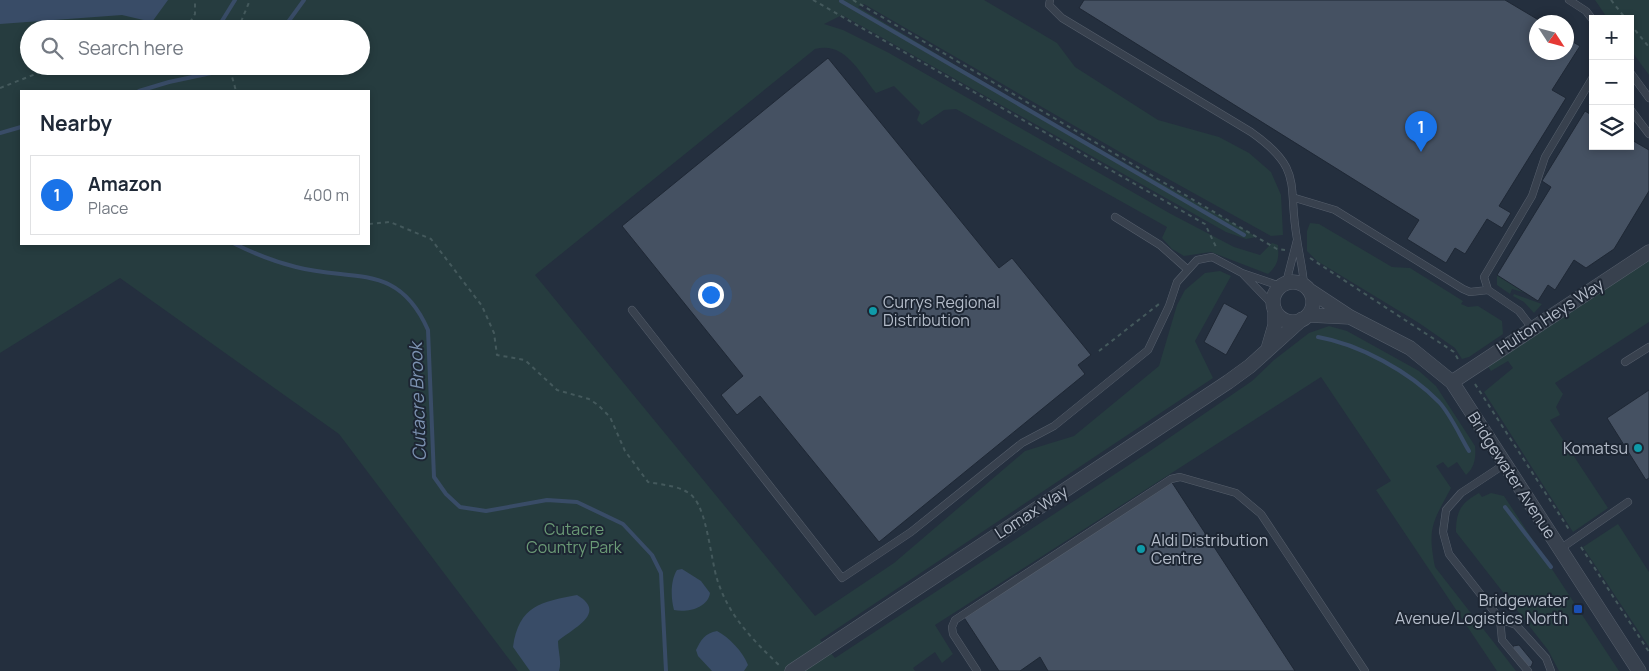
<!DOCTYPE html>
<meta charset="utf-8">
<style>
:root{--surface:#fff;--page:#f2f2f3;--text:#1f2937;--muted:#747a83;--line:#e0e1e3;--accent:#1a73e8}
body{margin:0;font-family:Manrope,sans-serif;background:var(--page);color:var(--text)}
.controls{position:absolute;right:15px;top:15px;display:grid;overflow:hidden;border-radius:0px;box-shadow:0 2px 8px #0003}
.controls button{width:45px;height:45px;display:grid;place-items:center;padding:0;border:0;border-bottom:1px solid var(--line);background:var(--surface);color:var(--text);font:25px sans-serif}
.compass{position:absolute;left:1529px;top:15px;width:45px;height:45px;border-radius:50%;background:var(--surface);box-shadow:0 2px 8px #0003;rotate:126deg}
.you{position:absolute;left:710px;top:294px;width:18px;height:18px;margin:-12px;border:4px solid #fff;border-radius:50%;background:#1a73e8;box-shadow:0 0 0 8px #1a73e833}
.badge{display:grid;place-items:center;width:32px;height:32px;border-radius:50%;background:var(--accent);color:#fff;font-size:16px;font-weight:700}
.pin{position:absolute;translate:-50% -41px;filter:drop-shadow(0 1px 2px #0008)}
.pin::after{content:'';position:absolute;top:26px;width:18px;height:15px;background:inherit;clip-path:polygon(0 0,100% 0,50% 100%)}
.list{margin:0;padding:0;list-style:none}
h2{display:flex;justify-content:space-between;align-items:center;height:65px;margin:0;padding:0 20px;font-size:21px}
h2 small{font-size:16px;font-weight:400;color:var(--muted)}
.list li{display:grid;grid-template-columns:32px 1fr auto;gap:15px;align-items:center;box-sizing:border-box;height:80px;margin:0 10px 10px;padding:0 10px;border:1px solid var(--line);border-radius:0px}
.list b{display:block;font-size:19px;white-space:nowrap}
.list p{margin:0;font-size:16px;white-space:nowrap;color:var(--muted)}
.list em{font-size:16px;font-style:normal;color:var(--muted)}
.icon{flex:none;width:28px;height:28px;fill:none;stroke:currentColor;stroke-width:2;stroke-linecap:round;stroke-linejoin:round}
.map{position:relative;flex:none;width:1649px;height:671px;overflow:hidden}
.search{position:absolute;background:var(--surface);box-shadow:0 2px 8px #0003;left:20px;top:20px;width:350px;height:55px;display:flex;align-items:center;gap:12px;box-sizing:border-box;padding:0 18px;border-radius:28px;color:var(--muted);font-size:19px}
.panel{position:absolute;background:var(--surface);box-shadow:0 2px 8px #0003;left:20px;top:90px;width:350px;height:155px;border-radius:0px}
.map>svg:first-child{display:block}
</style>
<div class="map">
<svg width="1649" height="671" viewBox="0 0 1649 671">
<rect width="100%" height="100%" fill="#242f3e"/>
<path fill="#263c3f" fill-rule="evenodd" d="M0 0H984L1057 43 1075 67 1158 120 1219 137 1249 153 1271 172 1281 195 1283 235 1271 236 1125 155 864 4 858 7 1043 117 1257 237 1246 239 1226 232 842 15 824 24 843 30 889 53 1171 214 1234 247 1260 255 1272 243 1278 245C1279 259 1278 265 1268 274L1211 252 1184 256 1172 249 1162 238 1167 227 956 109 944 110 922 125 917 120 920 112 894 86 876 93C859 72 845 41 815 49L535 275 815 616 894 563 1025 451 1074 436 1159 366 1177 305 1185 290 1205 273 1220 271 1231 276 1195 341 1213 378 820 640 835 658 1150 451 1252 381 1274 360 1309 333 1329 326 1347 331 1419 371 1436 386 1475 446C1476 457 1475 467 1466 475L1457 462 1448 468 1443 462 1436 466 1451 488C1433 522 1427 527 1435 567L1516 671H1497L1376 490 1391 481 1321 377 935 625 953 654 942 663 935 652 913 668 915 671H518L339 434 120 278 0 353ZM29 29H361V66H29ZM21 91H369V244H21Z
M1595 0H1649V75L1630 49V19H1608Z
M1310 223 1319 224 1392 267 1410 268 1463 301 1461 304 1468 307 1478 306 1502 321 1503 334 1469 357 1462 359 1455 348 1419 323 1317 261 1307 251V231Z
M1649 260V322L1555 383 1563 394 1556 407 1560 415 1550 420 1608 508 1573 532 1484 392 1513 368 1508 361 1491 371 1487 365Z
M1497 275 1526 293 1512 289 1510 294 1497 285Z
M1514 294 1542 304 1534 313 1524 302 1513 296Z
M1479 493 1482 497 1491 493 1504 496 1619 671H1559L1548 650 1456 532C1456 511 1461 503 1479 493Z
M1618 524 1649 572V647L1583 547Z"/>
<path fill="#394c67" d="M0 0H168L152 22 122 15 0 24Z
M682 569 701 581 710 593C708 608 687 613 674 610 671 599 670 581 677 570Z
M577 595C608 613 573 628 558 641 558 652 562 661 559 671H530L513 647C519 605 541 602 577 595Z
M717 631C729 637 743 652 748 665L744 671H712L698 656 696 650C701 640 705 633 717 631Z"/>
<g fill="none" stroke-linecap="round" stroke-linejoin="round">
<path stroke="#394c67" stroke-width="4" d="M841 1 1244 235
M217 29 235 0
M283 29 304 0
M139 91 169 82 244 66
M0 133 21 127
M235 244C253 253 276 262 296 267 354 282 398 262 428 330L434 477 446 494 460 507 486 511 547 500 577 502 623 524 652 555 661 573 666 671
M1318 337C1359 344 1410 372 1439 402 1451 415 1460 436 1469 451
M1505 507 1551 567"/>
</g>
<path fill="#455162" stroke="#1f2835" d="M1084 0H1505L1542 22H1536V52H1566V38L1580 46 1552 90 1566 98 1499 206 1511 213 1502 228 1487 219 1465 254 1455 248 1446 263 1407 239 1419 220 1079 8Z
M828 58 999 268 1012 258 1091 355 1078 365 1085 374 879 542 760 396 737 415 721 395 743 376 622 226Z
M1585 111 1593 116V146H1630V139L1649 150V191L1614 249 1586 268 1574 260 1555 290 1548 285 1538 301 1497 275 1551 187 1542 181Z
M1224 303 1248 316 1226 355 1204 342Z
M1649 390V478L1646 480 1607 418Z
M1171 481 1295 671H1048L1040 657 1020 671H999L963 616Z
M1519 645 1533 662 1531 667 1525 666 1513 651V646Z"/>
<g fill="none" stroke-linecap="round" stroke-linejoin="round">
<g stroke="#565f6c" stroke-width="8">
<path id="service" d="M1050 0 1049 5 1062 18 1251 132C1305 170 1287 184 1297 239 1299 254 1303 269 1304 285
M1569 0 1586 11 1593 20
M1630 72 1649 98
M1630 109 1649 134
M1295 198 1335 210 1463 289 1470 292 1488 290
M1115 217 1160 245 1187 269
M1244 275 1273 305
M1286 283 1297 240
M632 310 842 578 911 532 1022 443 1054 426 1148 350 1169 306 1177 282 1197 260 1212 257 1242 273 1280 286
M1532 328 1519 311 1488 290 1484 277 1532 196 1545 157 1593 77
M1625 362 1649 347
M1505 464 1461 493 1446 510 1443 532 1449 554 1500 619 1516 625 1546 658 1551 671
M1560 549 1628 502
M1500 619 1502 640 1528 671
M977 671 953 634 952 627 955 620 1171 479 1180 477 1236 493 1261 514 1365 671"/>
</g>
<g stroke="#565f6c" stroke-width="15">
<path id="minor" d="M1273 302a20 20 0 1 1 40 0a20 20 0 1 1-40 0Z
M1309 290 1350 317 1410 348 1452 382 1639 671
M1308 315 1349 317
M1268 349 1275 325V310
M1452 382 1649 252
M792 671 1228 382 1250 366 1302 319"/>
</g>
<path stroke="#44595c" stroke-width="2" stroke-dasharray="4 4" stroke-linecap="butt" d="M813 0 1205 224 1217 249
M853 0 1277 249 1285 250
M1611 0 1626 19
M192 21 193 29
M1630 24 1649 47
M186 29 195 14V0
M238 29 250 0
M222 66 231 73 236 91
M0 88 56 66
M369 224 390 222 431 239 482 306 494 333 497 355 525 360 557 390 589 399 598 405 610 417 625 451 648 482C663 485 685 486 694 498 707 513 711 559 717 579 729 617 753 640 781 667
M1310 258 1454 352 1459 361
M1099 351 1159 304
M1475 384 1570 531
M1581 547 1649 652"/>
<use href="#service" stroke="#38414e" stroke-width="7"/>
<use href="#minor" stroke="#38414e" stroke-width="14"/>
</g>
<g fill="#0f9aa8" stroke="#1d2633" stroke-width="2">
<circle cx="873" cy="311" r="5"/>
<circle cx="1638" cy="448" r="5"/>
<circle cx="1141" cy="549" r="5"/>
</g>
<rect fill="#1a4fb4" stroke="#1d2633" stroke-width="2" x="1573" y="604" width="10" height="10" rx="2.5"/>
<g text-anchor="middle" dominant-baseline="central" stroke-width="4" stroke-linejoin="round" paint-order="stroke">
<g font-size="16" fill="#b4bcc9" stroke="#1d2633" text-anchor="start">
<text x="883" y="302">Currys Regional<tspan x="883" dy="18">Distribution</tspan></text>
<text x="1628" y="448" text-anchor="end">Komatsu</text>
<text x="1151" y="540">Aldi Distribution<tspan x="1151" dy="18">Centre</tspan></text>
<text x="1568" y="600" text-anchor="end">Bridgewater<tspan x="1568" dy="18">Avenue/Logistics North</tspan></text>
</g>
<g font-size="16" fill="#b4bcc9" stroke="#1d2633">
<text transform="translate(1550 316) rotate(-33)">Hulton Heys Way</text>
<text transform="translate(1512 475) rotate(57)">Bridgewater Avenue</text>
<text transform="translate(1031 512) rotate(-33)">Lomax Way</text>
</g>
<g font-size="16" fill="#6b9a76" stroke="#1d2633">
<text x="574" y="529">Cutacre<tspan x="574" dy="18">Country Park</tspan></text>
</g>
<g font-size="18" font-style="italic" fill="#7c92b1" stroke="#1d2633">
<text transform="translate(417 402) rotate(-92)">Cutacre Brook</text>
</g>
</g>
</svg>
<div class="controls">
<button>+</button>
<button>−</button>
<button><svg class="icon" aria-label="layers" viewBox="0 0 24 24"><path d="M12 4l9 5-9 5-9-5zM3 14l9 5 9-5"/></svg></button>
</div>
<svg class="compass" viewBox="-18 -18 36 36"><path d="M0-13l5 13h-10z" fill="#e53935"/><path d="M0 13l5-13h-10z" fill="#747a83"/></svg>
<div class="you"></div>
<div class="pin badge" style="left:1421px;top:152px">1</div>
<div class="search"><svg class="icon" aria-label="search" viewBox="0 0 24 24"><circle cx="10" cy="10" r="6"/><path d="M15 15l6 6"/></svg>Search here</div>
<section class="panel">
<h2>Nearby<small></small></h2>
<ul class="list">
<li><span class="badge">1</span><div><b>Amazon</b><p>Place</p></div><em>400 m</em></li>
</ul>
</section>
</div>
